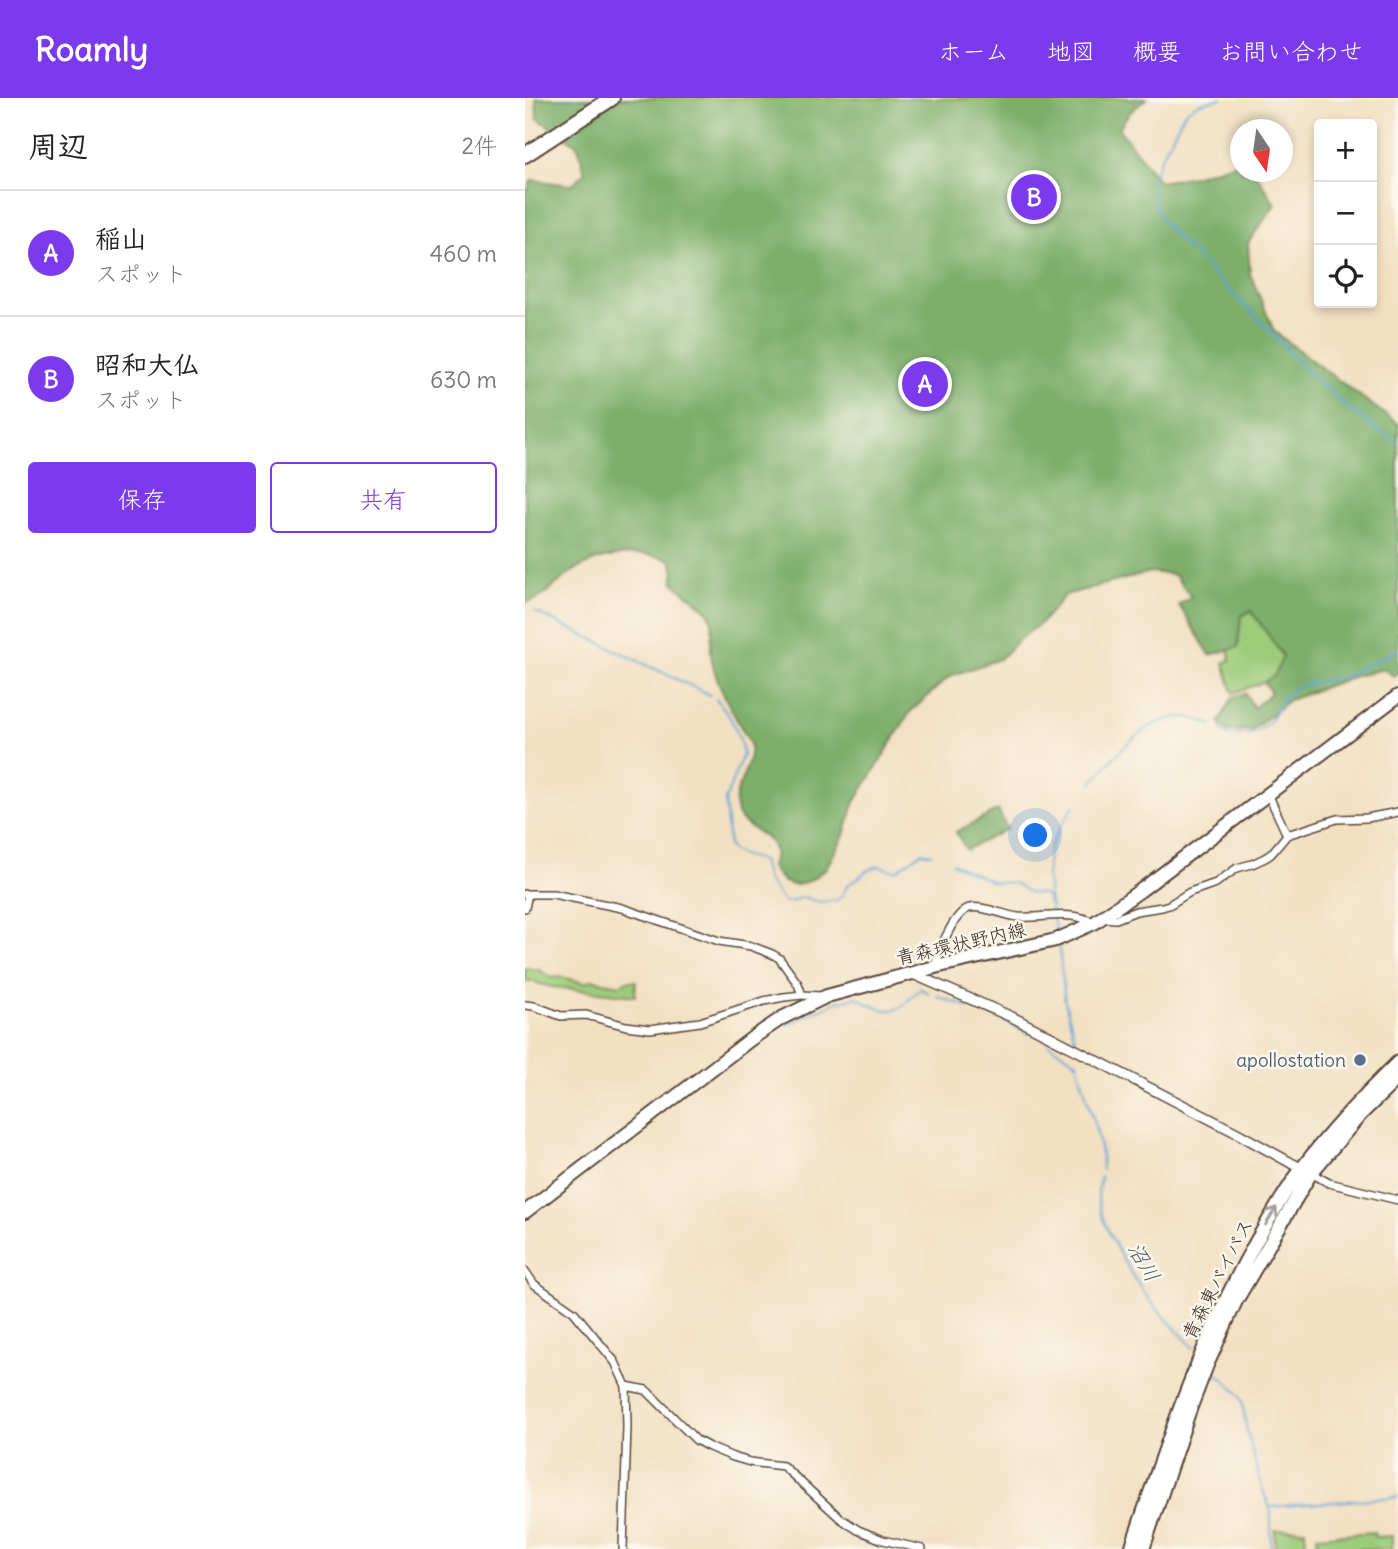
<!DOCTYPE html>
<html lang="ja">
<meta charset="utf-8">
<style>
:root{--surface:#fff;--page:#f6f6f6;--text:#222;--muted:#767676;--line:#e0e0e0;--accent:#7c3aed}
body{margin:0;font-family:Delius,"Klee One",sans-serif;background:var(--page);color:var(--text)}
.controls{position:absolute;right:21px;top:21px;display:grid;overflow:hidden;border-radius:7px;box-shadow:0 4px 10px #0003}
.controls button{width:63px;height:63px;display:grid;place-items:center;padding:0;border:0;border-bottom:2px solid var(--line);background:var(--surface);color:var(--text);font:35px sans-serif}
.compass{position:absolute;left:705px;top:21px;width:63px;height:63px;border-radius:50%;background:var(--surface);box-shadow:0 4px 10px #0003;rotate:167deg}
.you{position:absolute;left:511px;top:738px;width:24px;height:24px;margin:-18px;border:5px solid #fff;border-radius:50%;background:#1a73e8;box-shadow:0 0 0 10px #1a73e833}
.badge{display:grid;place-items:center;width:46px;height:46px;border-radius:50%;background:var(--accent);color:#fff;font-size:23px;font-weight:700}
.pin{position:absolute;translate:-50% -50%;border:4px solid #fff;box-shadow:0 2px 7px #0006}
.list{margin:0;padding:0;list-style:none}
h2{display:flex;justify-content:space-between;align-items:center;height:91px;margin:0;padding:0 28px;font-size:30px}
h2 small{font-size:23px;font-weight:400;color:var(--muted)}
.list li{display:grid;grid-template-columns:46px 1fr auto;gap:21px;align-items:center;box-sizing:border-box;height:126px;padding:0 28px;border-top:2px solid var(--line)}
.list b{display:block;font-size:26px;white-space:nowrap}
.list p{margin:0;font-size:23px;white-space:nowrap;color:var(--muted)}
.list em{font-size:23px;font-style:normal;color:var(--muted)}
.actions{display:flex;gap:14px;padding:21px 28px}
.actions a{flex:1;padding:16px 0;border:2px solid var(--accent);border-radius:7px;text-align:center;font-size:24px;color:var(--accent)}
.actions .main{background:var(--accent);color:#fff}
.icon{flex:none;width:38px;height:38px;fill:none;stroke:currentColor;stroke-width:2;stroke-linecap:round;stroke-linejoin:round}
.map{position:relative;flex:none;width:873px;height:1451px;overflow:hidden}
header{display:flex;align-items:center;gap:42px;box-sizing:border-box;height:98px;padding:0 35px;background:var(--accent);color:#fff}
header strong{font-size:33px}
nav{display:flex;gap:38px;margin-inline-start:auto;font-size:24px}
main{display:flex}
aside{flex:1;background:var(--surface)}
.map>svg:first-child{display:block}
</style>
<header>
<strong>Roamly</strong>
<nav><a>ホーム</a><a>地図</a><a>概要</a><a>お問い合わせ</a></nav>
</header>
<main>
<aside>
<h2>周辺<small>2件</small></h2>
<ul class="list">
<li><span class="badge">A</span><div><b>稲山</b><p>スポット</p></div><em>460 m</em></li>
<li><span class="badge">B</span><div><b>昭和大仏</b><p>スポット</p></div><em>630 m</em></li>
</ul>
<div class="actions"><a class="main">保存</a><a>共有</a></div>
</aside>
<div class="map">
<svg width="873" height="1451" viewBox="0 0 873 1451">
<rect width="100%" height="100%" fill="#fbf7ec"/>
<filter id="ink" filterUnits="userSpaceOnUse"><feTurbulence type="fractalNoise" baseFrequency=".0143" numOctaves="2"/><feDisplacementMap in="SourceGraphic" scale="14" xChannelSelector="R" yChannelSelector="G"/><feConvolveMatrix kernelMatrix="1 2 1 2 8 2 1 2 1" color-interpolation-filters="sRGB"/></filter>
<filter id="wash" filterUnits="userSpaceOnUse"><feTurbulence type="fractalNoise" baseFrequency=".00686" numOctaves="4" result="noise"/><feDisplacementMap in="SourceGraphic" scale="28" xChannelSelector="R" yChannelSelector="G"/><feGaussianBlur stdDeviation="1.57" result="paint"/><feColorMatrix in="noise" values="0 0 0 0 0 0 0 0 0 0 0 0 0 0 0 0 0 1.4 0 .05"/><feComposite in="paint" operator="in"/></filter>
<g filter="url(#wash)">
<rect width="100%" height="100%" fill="#f2e0c2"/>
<path fill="#9ccb7a" stroke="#6c7a4c" stroke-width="2" d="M726 513 759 557 750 577 739 584 708 595 699 565 705 562 704 551 713 548 716 518Z
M0 870 14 872 26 880 36 879 60 885 68 882 95 887 102 883H111L110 898 27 889 0 882Z
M780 1431 781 1451H750V1432Z
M849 1434 850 1439 867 1438V1451H793L792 1438Z"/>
<path fill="#7daf6a" stroke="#5c6c44" stroke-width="2" d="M11 0H622L603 16 594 31 635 84 668 78 715 64 716 74H730L750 106 723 145 725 176 749 233 790 265 873 326V575L869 578 858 571 827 579 764 602 727 632 703 633 694 624 708 599 720 595 729 610 746 595 739 584 750 577 758 558 726 513 716 518 713 549 685 557 654 507 666 499 649 477 626 474 540 497 517 524 491 544 475 561 425 578 385 614 330 704 318 739 301 770 289 780 277 786 269 787 259 784 252 777 246 769C246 765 249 762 249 759 254 737 218 732 212 715 205 695 223 675 225 656 226 655 225 646 225 645 211 619 189 586 186 556 184 543 192 526 183 514 179 508 157 493 150 486L148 482 149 474 146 462C112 451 75 456 45 475 30 485 19 502 0 505V97L7 82 46 87 60 75 53 48 12 20Z
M473 712 482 731 441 752 431 734Z"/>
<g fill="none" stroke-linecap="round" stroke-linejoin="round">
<path stroke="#5ca2d2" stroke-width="2" d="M697 0 672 6 660 14 635 62 627 82 630 106 635 119 642 129 753 241C787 281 828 318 873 344
M0 510H1
M10 514 185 597
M191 601C204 614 216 638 218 656L200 702 204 749C212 759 226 758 237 763L242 782 259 804H265L278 799 295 804 312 802 316 799 323 787 342 773 353 768 366 772H372L397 754 407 756
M696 630 702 637 723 636 735 632 744 624 759 599 773 588 818 579 873 552
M567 685C589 659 619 620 657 619 668 619 678 623 688 627
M427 765 468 784 489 785 505 795 518 796 523 800 524 806
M527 816C524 800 520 774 523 759 525 743 540 721 549 708
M528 821 531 834
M534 847 540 904 550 941
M412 898 443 909
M449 911 457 914
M462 916 471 920
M479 923 504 936
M262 927 311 904 332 899C342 906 363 917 374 910 383 905 387 896 396 891L404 895
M523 946 549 962 551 965
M552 963C559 999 577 1035 577 1072
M576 1079C573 1088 572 1097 574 1106 578 1131 611 1186 628 1206 641 1221 655 1236 669 1250
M691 1274 712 1294 717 1302 722 1333 737 1389 746 1413V1451
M745 1409 873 1399"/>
</g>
</g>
<g filter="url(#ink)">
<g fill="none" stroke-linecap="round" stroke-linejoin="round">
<g stroke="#564537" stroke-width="10">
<path id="minor" d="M743 696 762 737
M0 796H28L97 810 194 843 226 848 247 856 254 860 273 886 277 897
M0 810 3 796
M579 820 591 821 611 813 637 809 644 807 665 794 691 785 712 770 727 766 740 760 746 756 762 737 812 721 842 720 873 714
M410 869C414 852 426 822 440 812 451 804 480 818 493 819 519 821 545 811 569 825
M0 907 9 908 36 918 61 917 101 928 125 931 175 924 239 903 259 899 277 897 296 898
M784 1074 804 1085 873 1102
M0 1173 9 1186 49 1214 90 1264 101 1288 102 1329 98 1451
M101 1288 121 1292 171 1342 184 1349 208 1359 225 1364 258 1368 315 1420 333 1432 358 1442 397 1451"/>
</g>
<g stroke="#564537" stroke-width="12">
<path id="tertiary" d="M388 876 489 920 714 1036 777 1071"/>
</g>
<g stroke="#564537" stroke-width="16">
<path id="primary" d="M0 1114 226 941 257 920 302 898 410 869 531 842 569 825 616 792 873 598"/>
</g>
<g stroke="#564537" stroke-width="16">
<path id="trunk" d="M606 1451C642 1344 676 1240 732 1142 746 1118 760 1093 777 1070 806 1032 839 997 873 964
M618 1451 664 1314 682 1267 711 1203 786 1075 836 1016 873 980"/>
</g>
<g stroke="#564537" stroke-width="18">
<path id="motorway" d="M0 57 87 0"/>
</g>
<use href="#minor" stroke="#fff" stroke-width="7"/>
<use href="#tertiary" stroke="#fff" stroke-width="9"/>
<use href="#primary" stroke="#fff" stroke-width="12"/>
<use href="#trunk" stroke="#fff" stroke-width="12"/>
<use href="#motorway" stroke="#fff" stroke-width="14"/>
</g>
<defs><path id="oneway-shaft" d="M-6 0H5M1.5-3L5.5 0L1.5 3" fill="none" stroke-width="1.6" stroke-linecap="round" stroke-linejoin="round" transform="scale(1.75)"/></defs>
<use stroke="#a79f9a" href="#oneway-shaft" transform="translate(746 1118) rotate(-59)"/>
</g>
<circle fill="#5c6f8a" stroke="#fbf7ec" stroke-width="2.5" cx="835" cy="962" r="7"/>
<g text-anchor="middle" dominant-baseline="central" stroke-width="5" stroke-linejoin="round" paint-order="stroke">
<g font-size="19" fill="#3b2a1e" stroke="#fbf7ec">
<text transform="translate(436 845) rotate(-13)">青森環状野内線</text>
<text transform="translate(692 1181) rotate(-63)">青森東バイパス</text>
</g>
<g font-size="19" fill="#4e5e75" stroke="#fbf7ec" text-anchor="end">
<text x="821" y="962">apollostation</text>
</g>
<g font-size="21" font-style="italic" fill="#485a66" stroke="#fbf7ec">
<text transform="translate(619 1164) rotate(59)">沼川</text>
</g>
</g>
</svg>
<div class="controls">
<button>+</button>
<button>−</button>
<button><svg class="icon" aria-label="locate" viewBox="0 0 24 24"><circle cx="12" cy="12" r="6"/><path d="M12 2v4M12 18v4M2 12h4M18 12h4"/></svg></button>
</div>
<svg class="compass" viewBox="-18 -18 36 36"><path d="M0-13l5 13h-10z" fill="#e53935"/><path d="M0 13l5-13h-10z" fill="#767676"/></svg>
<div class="you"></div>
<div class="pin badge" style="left:400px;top:286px">A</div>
<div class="pin badge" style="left:509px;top:99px">B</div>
</div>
</main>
